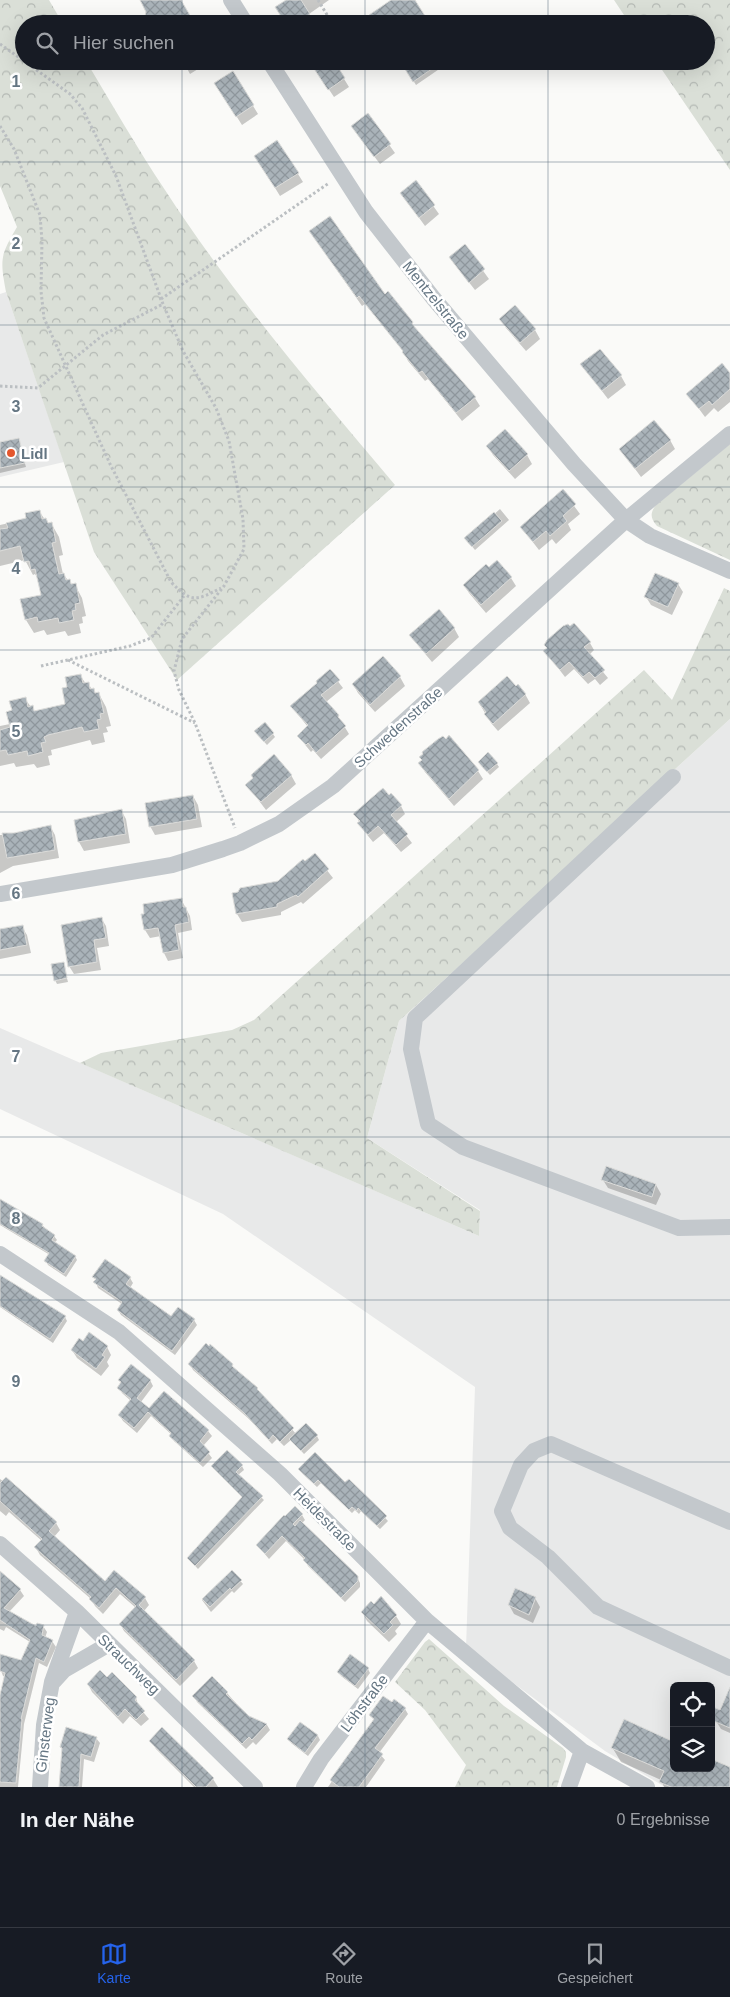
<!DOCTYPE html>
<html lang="de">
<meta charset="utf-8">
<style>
:root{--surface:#171b24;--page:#20242c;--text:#f1f3f6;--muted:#9ea1a6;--line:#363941;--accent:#2563eb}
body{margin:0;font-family:Helvetica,sans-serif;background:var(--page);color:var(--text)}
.controls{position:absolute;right:15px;bottom:15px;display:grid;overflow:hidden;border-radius:8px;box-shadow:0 5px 20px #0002}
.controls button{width:45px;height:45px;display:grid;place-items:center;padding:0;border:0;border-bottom:1px solid var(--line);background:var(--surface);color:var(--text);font:25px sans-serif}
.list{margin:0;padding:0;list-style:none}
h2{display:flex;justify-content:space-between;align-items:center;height:65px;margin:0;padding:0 20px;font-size:21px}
h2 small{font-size:16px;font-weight:400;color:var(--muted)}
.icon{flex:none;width:28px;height:28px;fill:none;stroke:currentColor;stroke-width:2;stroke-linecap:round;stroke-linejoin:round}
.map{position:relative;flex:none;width:730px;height:1787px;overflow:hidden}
.search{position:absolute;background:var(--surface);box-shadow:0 5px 20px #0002;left:15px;right:15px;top:15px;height:55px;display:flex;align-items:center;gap:12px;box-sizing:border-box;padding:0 18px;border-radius:28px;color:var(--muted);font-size:19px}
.sheet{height:140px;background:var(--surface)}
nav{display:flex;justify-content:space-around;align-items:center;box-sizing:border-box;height:70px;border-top:1px solid var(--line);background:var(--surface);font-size:14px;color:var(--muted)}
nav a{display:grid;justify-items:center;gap:2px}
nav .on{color:var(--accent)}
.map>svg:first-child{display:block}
</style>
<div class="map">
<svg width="730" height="1787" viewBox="0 0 730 1787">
<defs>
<pattern id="forest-crowns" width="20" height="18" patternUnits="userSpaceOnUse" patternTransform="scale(1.25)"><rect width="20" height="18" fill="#dadfd7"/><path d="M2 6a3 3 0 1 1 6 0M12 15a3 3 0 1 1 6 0" fill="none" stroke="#b4b9b4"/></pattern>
<pattern id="building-cross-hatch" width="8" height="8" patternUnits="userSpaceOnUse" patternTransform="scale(1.25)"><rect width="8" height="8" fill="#aab3b9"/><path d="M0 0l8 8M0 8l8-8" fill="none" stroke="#8e969c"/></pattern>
</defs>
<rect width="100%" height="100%" fill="#fafaf8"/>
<path fill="#e8e9e9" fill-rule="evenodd" d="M6 292 64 462 0 477V294Z
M730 719V1787H665L605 1751 466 1648 475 1387 223 1214 0 1109V1028L479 1236 480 1210 367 1138 399 1021ZM674 1686H711V1768H674Z"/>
<path fill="url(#forest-crowns)" d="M0 0H49L63 24H24V61H86C112 104 137 148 165 190 233 295 315 390 395 485L177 680 94 552 6 292C0 259 0 256 17 227L0 186Z
M614 0H730V170L656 61H706V24H630Z
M730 444V560L657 526C650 518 650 513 656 505Z
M724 588 730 591V719L399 1021 367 1138 480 1211 479 1236 80 1063 101 1053 232 1030 254 1020 644 670 672 700Z
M429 1639 504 1706 563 1748 566 1752V1757L557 1787H455L466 1765 425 1710 395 1682 425 1642Z"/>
<path fill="#0003" d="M285 0H329L309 14 313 24H286Z
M183 61H211L190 74Z
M333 61 349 87 334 97 314 67Z
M401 61H451L416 85Z
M233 73 258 114 242 125 221 92Z
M368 115 395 153 380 164 358 135Z
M261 165 298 174 303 182 280 196Z
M416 182 439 214 425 226 401 193Z
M316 240 385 295 412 323 417 332 475 398 480 406 462 421 428 379 425 381 408 361 404 352 365 304 362 306Z
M465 246 489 279 475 290 450 258Z
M501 319 535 330 540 339 526 351 506 328Z
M582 365 621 376 626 385 608 399Z
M730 375V402L718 412 714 408 705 417 688 394Z
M505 431 527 455 532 464 515 479 493 455 488 446Z
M18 439 26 467 0 473V444Z
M670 440 675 449 641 477 621 450Z
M563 491 580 514 568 524 571 530 556 544 552 539 539 550 521 527Z
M500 509 509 520 475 550 466 539Z
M39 511 48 524 51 523 59 537 63 555 59 556 63 574 72 585H75L82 598 86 616 82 617 83 623 79 624 81 633 68 636 65 631 47 635 44 630 34 633 26 620 42 596 39 581 35 574 33 575 25 560 0 566V525L27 519Z
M511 578 516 586 486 613 469 593 464 585Z
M678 584 683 592 672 615 651 605 646 597Z
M454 628 459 637 432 662 416 643 411 635Z
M570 628 590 643 594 650 589 655 608 678 600 685 595 679 588 684 574 669 565 677 545 651Z
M383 658 400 677 405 686 375 712 358 693 353 684Z
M330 671 343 688 326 702 338 716 349 734 321 759 313 750 311 752 298 736 308 727 291 706 319 683Z
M80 675 86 684H88L96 694H99L106 707 111 726 106 727 108 732 103 733 105 742 92 745 90 740 51 750 52 755 48 756 50 765 37 768 34 764 16 767 14 763 0 766V726L10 724 13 711 25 699 35 712 67 705 68 688Z
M525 694 530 703 498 731 491 723 479 703Z
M273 734 275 737 267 745 258 735Z
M449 737 478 771 483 779 454 806 425 772 420 764Z
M497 764 499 767 490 775 482 766Z
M291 775 296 784 266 810 247 785Z
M193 796 198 805 202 827 155 835 150 826Z
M401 806 405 814 396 822 412 843 401 852 384 833 373 842 364 831 355 814Z
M121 810 126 819 130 843 84 851 79 842 75 821Z
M50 826 55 835 59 858 13 866 0 873V835H14Z
M315 855 333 878 303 904 301 902 281 912V915L242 922 237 914 239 893 278 882Z
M181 899 190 916 192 930 178 933 183 958 168 961 164 953 161 936 150 938 145 930 146 915Z
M101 918 106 926 109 946 97 948 101 970 74 974 69 966Z
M22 927 27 935 31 953 0 959V930Z
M63 963 68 982 57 984 55 980Z
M603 1180 656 1185 661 1194 656 1205 608 1188Z
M0 1200 42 1225 54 1236 57 1240 54 1243 75 1256 77 1260 66 1277 48 1265 46 1261 50 1255 0 1225Z
M0 1276 65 1317 67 1321 53 1343 0 1307Z
M94 1277 130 1278 133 1283 130 1288 172 1317 194 1320 197 1325 175 1355 121 1315 118 1310 122 1304 98 1288Z
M83 1342 107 1347 111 1355 107 1362 109 1366 101 1376 77 1358 72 1350Z
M190 1364 232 1365 235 1370 257 1389 296 1434 317 1436 319 1440 304 1454 291 1440 284 1446 277 1439 272 1444 249 1419 193 1370Z
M150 1380 153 1386 141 1402 149 1409 169 1396 208 1431 212 1436 203 1446 212 1458 203 1467 174 1441 172 1435 151 1416 137 1433 123 1421 120 1416 131 1401 122 1393 119 1388Z
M212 1466H242L244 1470 238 1475 264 1500 198 1569 188 1558 243 1498Z
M302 1473 345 1484 349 1481 388 1521 380 1529 361 1511 359 1514 355 1510 352 1513 321 1483 317 1487Z
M0 1479 56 1523 60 1530 54 1537 105 1582 145 1598 149 1605 144 1611 194 1661 198 1668 180 1686 124 1631 120 1624 136 1608 120 1594 103 1614 95 1606 91 1599 40 1555 36 1548 42 1541 9 1512 6 1516 0 1511Z
M302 1515 305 1520 302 1523 357 1577 360 1583V1587L345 1602 308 1566 305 1560 286 1541 269 1559 258 1546Z
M232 1571 243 1584 234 1593 232 1591 211 1612 202 1600Z
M0 1572 20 1590 24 1596 9 1612 36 1628 43 1626 47 1632 45 1638 52 1641 56 1647 47 1667 39 1663 24 1724 18 1787H0V1704L6 1677 3 1676 0 1668 22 1662 30 1642 6 1627 4 1631 0 1629Z
M535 1598 540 1607 533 1623 514 1614 509 1605Z
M362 1612 396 1616 401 1624 395 1631 397 1634 389 1642 367 1621Z
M368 1669 370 1673 358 1689 341 1676 339 1672Z
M88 1684 136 1698 139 1707 149 1719 141 1726 130 1716 123 1724 92 1692Z
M227 1693 248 1717 267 1725 270 1730 256 1745 253 1742 246 1749 197 1702 194 1696Z
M405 1709 408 1714 379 1753 385 1760 366 1787H328L374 1721 371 1715Z
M730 1710V1733L721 1729 716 1721Z
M301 1723 318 1736 320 1740 308 1756 291 1743 289 1739Z
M96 1738 100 1743 94 1762 84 1759 82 1787H59L63 1751 61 1747Z
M151 1741 213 1779 218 1787H194L156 1749Z
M612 1747 674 1768H730V1787H664L661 1780 621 1762Z"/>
<path fill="url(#building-cross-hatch)" stroke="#dcdcda" d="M140 0H181L195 24H143L146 12Z
M286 0H301L310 14 295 24H286L275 7Z
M391 0H415L430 24H375L369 15Z
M309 61H334L345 78 328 90Z
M400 61H443L413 82Z
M233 71 254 105 236 117 214 83Z
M368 113 391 144 374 157 351 126Z
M277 140 299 173 275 188 254 156Z
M416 180 435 205 419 218 400 193Z
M330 216 385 294 388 291 413 322 412 324 476 397 456 413 422 371 419 373 402 352 403 351 359 296 357 298 309 231Z
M465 244 485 269 469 283 449 257Z
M515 305 536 329 520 343 499 319Z
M600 349 622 375 602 391 580 364Z
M722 363 730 373V389L712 405 709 401 699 409 686 394Z
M654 420 671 440 635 469 619 449Z
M505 429 528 454 509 471 486 446Z
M19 438 25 463 0 468V442Z
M563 489 576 504 563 516 567 521 550 536 546 531 533 542 520 527Z
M40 510 42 519 46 518 48 523 52 522 56 542 52 543 59 574 64 573 66 580 70 579 71 584 76 583 80 603 75 604 76 610 72 611 74 620 59 623 58 618 38 622 37 617 25 620 20 599 41 595 35 569 31 570 29 561 24 562 20 546 0 551V529L8 528 6 523 26 518 25 513Z
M494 512 502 521 472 547 464 538Z
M497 560 512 577 481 605 463 585 486 564 489 567Z
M655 573 679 583 668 607 644 597Z
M439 609 455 628 426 654 409 635Z
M574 623 591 642 584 647 605 670 595 678 589 672 583 677 569 662 560 670 543 651 547 648 544 645 547 640 563 626 568 624 570 626Z
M383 656 401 676 370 705 352 684Z
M330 669 340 680 321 695 339 715 338 717 346 726 316 753 308 743 306 745 297 736 308 725 290 706 317 683 316 681Z
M81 674 83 683 89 682 90 689 94 688 95 693 99 692 104 713 100 714 101 719 97 720 99 729 84 732 82 727 48 735 44 737 46 742 41 743 43 752 28 756 27 751 8 755 6 750 0 751V730L10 727 6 712 12 710 9 701 26 697 28 707 33 705 34 711 65 704 62 688 67 687 65 677Z
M507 676 516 686 518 684 526 694 493 724 484 714 486 712 478 702Z
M265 722 274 733 264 742 254 731Z
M449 735 479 770 449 799 418 763 422 760 419 757 423 754 422 752 438 739 443 736 446 739Z
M488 752 498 763 487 772 478 762Z
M274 754 292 775 261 802 245 785 253 778 251 775Z
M383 788 389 795 391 793 402 805 391 815 408 834 396 845 378 826 368 835 357 823 360 821 353 814Z
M193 795 197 819 149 827 145 803Z
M122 809 126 834 78 842 74 820Z
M51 825 55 850 7 858 2 833H14Z
M315 853 329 869 298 897 296 895 277 904V907L236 914 232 893 238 892 240 888 278 881 303 859 305 861Z
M182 898 183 907H186L189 922 175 925 179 950 163 953 158 928 144 930 141 914H144L143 904Z
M102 917 106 938 94 940 97 962 68 967 61 925Z
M23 925 27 945 0 950V929Z
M64 962 67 978 54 981 51 964Z
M606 1166 656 1184 652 1197 601 1180Z
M0 1199 43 1224 42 1226 55 1235 52 1240 76 1256 64 1274 44 1261 49 1253 0 1224Z
M105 1259 131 1277 126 1284 171 1316 178 1307 195 1319 172 1351 117 1310 122 1302 93 1282 96 1279 92 1277Z
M0 1275 66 1316 50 1339 0 1306Z
M89 1332 108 1346 102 1355 105 1357 96 1369 71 1350 79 1338 83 1341Z
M206 1343 209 1346 210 1344 233 1364 232 1366 258 1388 257 1389 294 1428 280 1442 273 1435 269 1440 244 1413 188 1364Z
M131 1364 151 1380 137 1398 149 1408 164 1391 209 1430 200 1441 210 1452 200 1463 169 1436 171 1433 148 1412 134 1428 118 1415 131 1399 117 1388 121 1382 118 1380Z
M306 1423 318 1435 301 1451 289 1439Z
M227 1450 243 1465 236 1472 263 1496 195 1566 187 1558 242 1497 211 1466Z
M315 1452 345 1482 349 1479 387 1516 377 1526 358 1508 357 1511 352 1507 349 1510 318 1480 314 1484 298 1469Z
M6 1477 57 1522 49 1531 105 1581 114 1570 146 1597 139 1605 195 1660 176 1680 119 1624 136 1606 116 1588 99 1608 89 1599 91 1597 34 1547 42 1539 0 1501V1483Z
M295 1506 303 1514 293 1524 295 1526 300 1520 358 1576V1581L341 1598 303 1560 305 1558 282 1536 265 1554 256 1545 284 1515 285 1516Z
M232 1570 242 1580 231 1590 230 1588 210 1607 202 1599Z
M0 1571 21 1589 4 1608 36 1626 37 1623 44 1625 42 1635 53 1640 44 1662 36 1658 21 1719H22L16 1783 0 1782V1695L5 1673 0 1671V1654L21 1660 30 1640 0 1620Z
M515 1588 536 1597 529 1615 508 1605Z
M381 1596 397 1615 390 1622 393 1625 384 1634 361 1612 371 1601 374 1604Z
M350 1654 369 1668 355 1686 337 1672Z
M100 1670 107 1677 112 1672 137 1697 135 1700 145 1711 136 1720 125 1709 118 1717 87 1684Z
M212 1676 228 1692 226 1694 249 1716 267 1724 252 1740 249 1737 242 1744 192 1696Z
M730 1687V1728L711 1720V1706L720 1710Z
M383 1696 392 1702 394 1699 406 1708 375 1748 383 1754 359 1787H339L330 1780 374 1719 369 1715Z
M624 1719 674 1742V1768H711V1759L730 1767V1787H671L659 1782 664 1771 611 1748Z
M300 1722 318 1735 305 1753 287 1739Z
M66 1727 97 1737 91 1757 81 1754 79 1787H59L62 1748 60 1747Z
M162 1727 214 1778 206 1787H196L149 1741Z"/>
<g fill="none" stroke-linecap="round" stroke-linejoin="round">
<path stroke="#bbbfc2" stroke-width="3" stroke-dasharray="2.5 2.5" stroke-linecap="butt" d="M318 0 329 18
M0 44 24 61
M24 61 70 94 82 108 116 176 163 304 183 351 216 408 229 441 243 519 244 549 224 586 182 639 174 671 179 690 195 723 235 828
M0 126 14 149 40 215 42 241 41 291 44 318 110 464 171 582C191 603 196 601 221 588
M161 299 329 183
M0 386 38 388 103 335 163 304
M68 660 195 723
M41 666 130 646 151 638 184 596"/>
<path stroke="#c3c8cc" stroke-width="16" d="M231 0 246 24
M269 61 366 212 434 299 574 464 626 520 650 536 730 571
M673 777 415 1018 411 1049 428 1124 463 1147 679 1228 730 1227
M0 894 172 865 223 849 240 843 279 824 333 786 626 520 730 434
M0 1254 119 1332 280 1474 427 1621 582 1751 647 1787
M730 1522 551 1444 534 1451 521 1465 502 1511 510 1528 548 1557 598 1607 730 1668
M0 1544 77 1612 255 1787
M54 1681 64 1670 109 1644
M40 1787 44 1725 52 1682 77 1612
M304 1787 321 1759 427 1621
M569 1787 582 1751"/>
</g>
<path fill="none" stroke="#657683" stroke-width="1" stroke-opacity="0.55" d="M182 0V24M365 0V24M548 0V24M182 61V1787M365 61V1787M548 61V1787M0 162H730M0 325H730M0 487H730M0 650H730M0 812H730M0 975H730M0 1137H730M0 1300H730M0 1462H730M0 1625H730"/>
<circle fill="#e4572e" stroke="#fff" stroke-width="2" cx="11" cy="453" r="5"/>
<g text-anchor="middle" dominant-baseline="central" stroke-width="5" stroke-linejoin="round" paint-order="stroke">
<g font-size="15" fill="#657683" stroke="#fff">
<text transform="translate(436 300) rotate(51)">Mentzelstraße</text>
<text transform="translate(398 727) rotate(-42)">Schwedenstraße</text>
<text transform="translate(325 1519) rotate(45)">Heidestraße</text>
<text transform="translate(129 1664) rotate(44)">Strauchweg</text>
<text transform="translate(364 1703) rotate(-53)">Löhstraße</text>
<text transform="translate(45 1735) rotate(-83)">Ginsterweg</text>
</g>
<g font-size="15" font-weight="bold" fill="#657683" stroke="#fff" text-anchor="start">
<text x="21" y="453">Lidl</text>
</g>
</g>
<g font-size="16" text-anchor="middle" font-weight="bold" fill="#657683" stroke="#fff" stroke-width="5" stroke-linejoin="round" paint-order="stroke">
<text x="16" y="87">1</text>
<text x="16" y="249">2</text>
<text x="16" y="412">3</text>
<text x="16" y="574">4</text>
<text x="16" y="737">5</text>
<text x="16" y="899">6</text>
<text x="16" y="1062">7</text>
<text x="16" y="1224">8</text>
<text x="16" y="1387">9</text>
</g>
</svg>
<div class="controls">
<button><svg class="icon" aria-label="locate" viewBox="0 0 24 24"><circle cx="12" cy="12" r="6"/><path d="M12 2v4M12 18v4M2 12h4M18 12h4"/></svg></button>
<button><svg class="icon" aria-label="layers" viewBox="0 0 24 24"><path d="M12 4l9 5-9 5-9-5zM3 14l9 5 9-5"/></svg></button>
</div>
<div class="search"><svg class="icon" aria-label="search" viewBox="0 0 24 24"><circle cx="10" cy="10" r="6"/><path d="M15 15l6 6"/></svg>Hier suchen</div>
</div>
<section class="sheet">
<h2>In der Nähe<small>0 Ergebnisse</small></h2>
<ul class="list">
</ul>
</section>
<nav>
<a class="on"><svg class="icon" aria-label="map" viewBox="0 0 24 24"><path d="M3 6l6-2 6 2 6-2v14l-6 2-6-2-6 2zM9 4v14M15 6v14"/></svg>Karte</a>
<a><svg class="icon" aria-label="directions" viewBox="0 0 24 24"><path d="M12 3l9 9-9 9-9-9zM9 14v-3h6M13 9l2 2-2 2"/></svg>Route</a>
<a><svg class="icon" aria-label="saved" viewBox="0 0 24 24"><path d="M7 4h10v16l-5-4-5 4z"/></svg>Gespeichert</a>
</nav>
